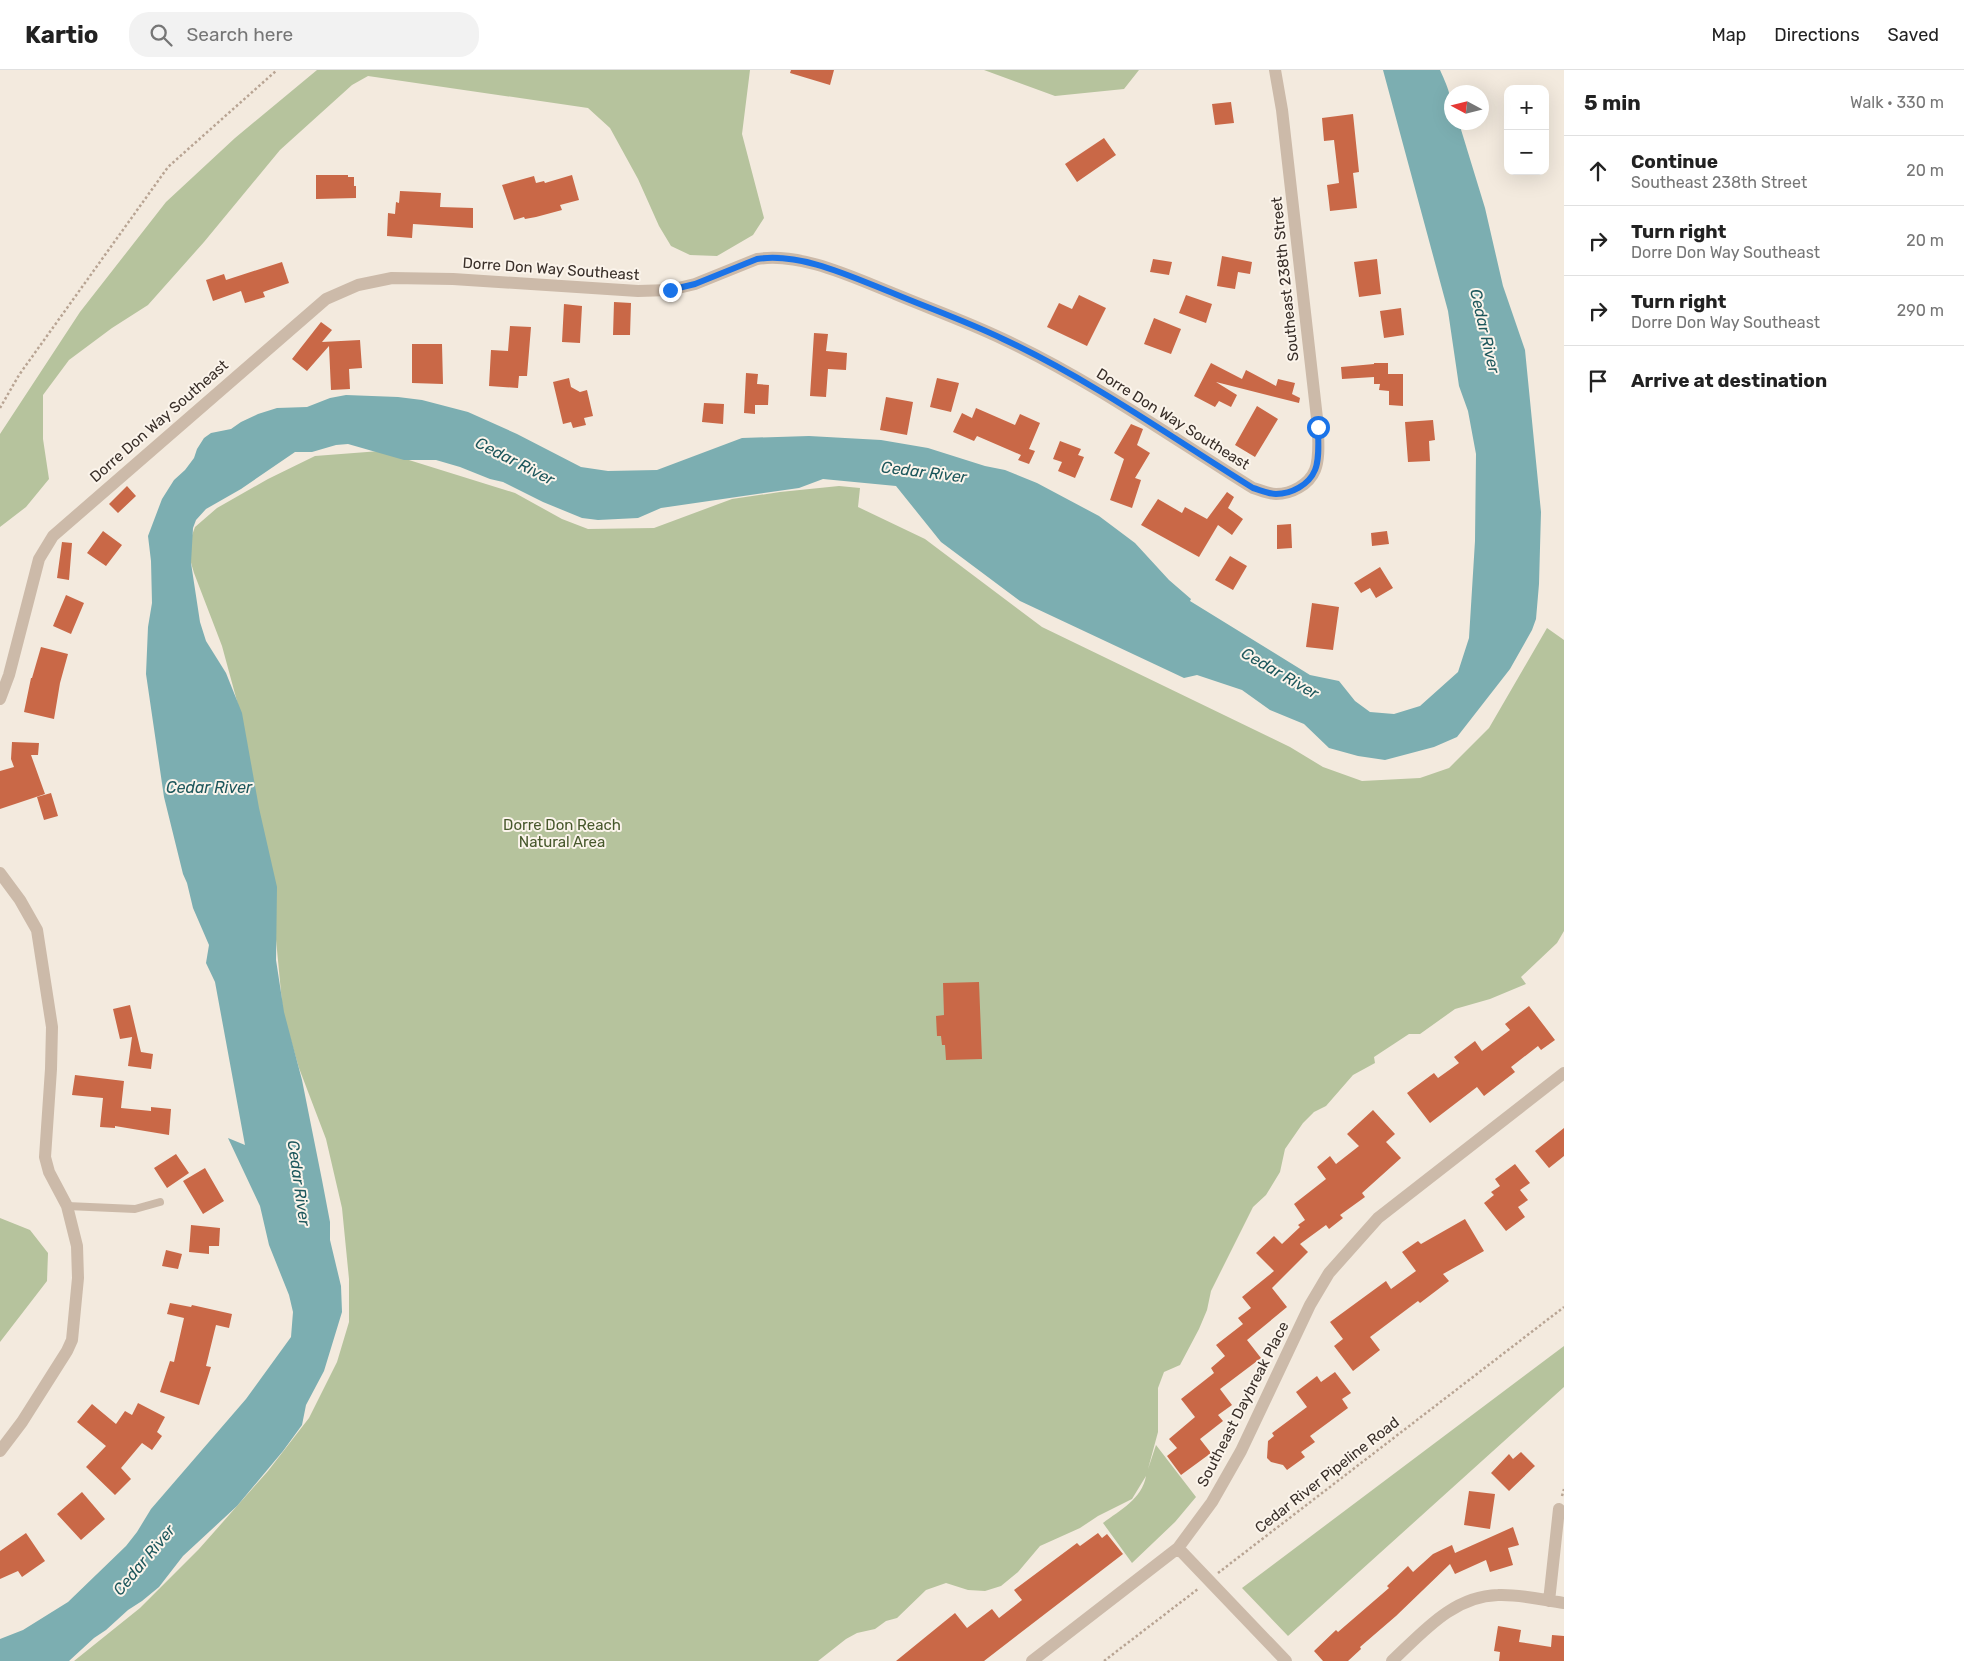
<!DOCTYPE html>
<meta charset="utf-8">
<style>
:root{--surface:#fff;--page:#f2f2f2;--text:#222;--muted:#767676;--line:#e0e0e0}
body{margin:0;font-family:Rubik,sans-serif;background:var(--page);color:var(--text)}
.controls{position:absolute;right:15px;top:15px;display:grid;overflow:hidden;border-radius:10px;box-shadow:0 5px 20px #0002}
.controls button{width:45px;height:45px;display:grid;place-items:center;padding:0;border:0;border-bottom:1px solid var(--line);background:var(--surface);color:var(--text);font:25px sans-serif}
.compass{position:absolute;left:1444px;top:15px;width:45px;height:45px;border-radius:50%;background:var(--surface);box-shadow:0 5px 20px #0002;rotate:277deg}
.stop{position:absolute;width:15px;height:15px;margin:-11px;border:4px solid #1a73e8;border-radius:50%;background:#fff}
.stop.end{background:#1a73e8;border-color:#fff;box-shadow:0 1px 5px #0008}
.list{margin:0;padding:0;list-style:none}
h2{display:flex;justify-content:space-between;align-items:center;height:65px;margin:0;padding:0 20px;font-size:21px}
h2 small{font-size:16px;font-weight:400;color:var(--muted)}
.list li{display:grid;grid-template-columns:32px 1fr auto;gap:15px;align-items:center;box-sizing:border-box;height:70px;padding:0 20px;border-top:1px solid var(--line)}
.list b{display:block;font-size:19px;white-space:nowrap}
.list p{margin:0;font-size:16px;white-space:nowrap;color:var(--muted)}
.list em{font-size:16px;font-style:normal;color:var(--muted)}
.icon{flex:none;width:28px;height:28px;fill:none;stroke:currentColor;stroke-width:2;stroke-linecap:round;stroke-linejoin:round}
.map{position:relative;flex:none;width:1564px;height:1591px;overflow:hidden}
header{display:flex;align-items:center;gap:30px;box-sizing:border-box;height:70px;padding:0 25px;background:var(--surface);border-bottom:1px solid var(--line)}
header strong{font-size:24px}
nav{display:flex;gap:28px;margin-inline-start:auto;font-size:18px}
.search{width:350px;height:45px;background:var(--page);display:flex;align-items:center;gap:12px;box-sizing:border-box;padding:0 18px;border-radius:20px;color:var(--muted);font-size:19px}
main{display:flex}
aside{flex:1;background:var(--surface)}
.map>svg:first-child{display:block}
</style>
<header>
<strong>Kartio</strong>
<div class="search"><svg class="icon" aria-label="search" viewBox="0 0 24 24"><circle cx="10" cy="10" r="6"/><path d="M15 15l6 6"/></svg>Search here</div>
<nav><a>Map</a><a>Directions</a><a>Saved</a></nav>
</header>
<main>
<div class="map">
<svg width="1564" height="1591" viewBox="0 0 1564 1591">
<rect width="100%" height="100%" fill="#f3eade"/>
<path fill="#b6c39d" d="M317 0H750L742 64 764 148 753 165 717 186 690 185 671 176 659 156 638 109 610 58 588 38 368 6 352 15 280 80 204 172 148 235 112 258 69 290 43 325V369L49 409 26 437 0 457V364L80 242 166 132 235 68Z
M984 0H1139L1124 19 1055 26Z
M380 381 515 423 562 449 588 459 654 458 732 429 780 422 839 416 860 418 858 437 925 469 1042 557 1290 677 1323 697 1362 711 1420 708 1449 698 1489 658 1547 558 1564 570V861L1557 873 1521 907 1526 914 1490 929 1455 939 1420 964H1409L1374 987 1375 993 1353 1005 1326 1036 1314 1042 1303 1053 1285 1079 1280 1102 1266 1125 1253 1137 1211 1221 1207 1240 1199 1259 1180 1295 1164 1302 1158 1318V1362L1148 1399 1156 1375 1196 1427 1175 1452 1132 1493 1103 1453C1120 1440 1142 1429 1146 1406L1132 1429 1098 1446 1080 1458 1040 1476 1018 1502 1001 1516 985 1521 968 1520 946 1513 926 1520 897 1548 886 1551 875 1559 857 1563 846 1569 818 1591H74L140 1538 199 1479 268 1401 309 1348 337 1292 349 1252V1209L342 1138 326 1069 299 998 283 943 273 838 241 646 222 576 194 503 187 479 195 457 217 438 268 409 315 386Z
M0 1148 30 1160 48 1183 47 1211 0 1272Z
M1564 1276V1317L1288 1566 1242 1518Z"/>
<path fill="#7caeb1" d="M1383 0H1440C1450 22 1452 28 1452 52L1459 53 1485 138 1503 216 1525 280 1541 442 1539 514 1536 549 1532 560 1510 599 1457 667 1434 677 1385 690 1358 686 1329 678 1304 654 1270 640 1242 620 1197 605 1184 608 1020 531 941 472 896 416 823 409 799 418 661 438 638 448 598 450 582 448 543 432 503 412 490 409 460 397 436 390H404L348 374 336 375 312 382H295L241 419 206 439 196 450 193 458 191 493 200 552 206 571 226 603 242 643 259 738 277 817 276 890 284 942 302 1010 322 1110 330 1152V1170L341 1216 342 1242 324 1301 306 1335 302 1355 283 1381 237 1436 183 1486 159 1517 142 1531 128 1540 106 1560 94 1568 69 1591H0V1569L23 1560 68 1532 126 1476 137 1462 151 1439 246 1329 291 1267 293 1242 289 1225 269 1175 260 1136 228 1068 245 1075 215 912 206 893 209 875 193 838 187 813 183 804 164 727 146 604 148 557 152 533 151 491 148 466 162 429 174 410 185 400 194 388 197 379 204 368 211 363 231 359 241 352 258 344 277 338 307 337 330 328 346 325 398 327 422 330 468 342 517 364 581 397 608 401 657 400 742 368 809 366 881 370 928 378 985 396 1005 400 1037 413 1099 446 1135 473 1169 510 1191 529 1190 531 1310 605 1339 611 1355 631 1370 642 1394 644 1420 636 1458 602 1469 568 1475 471 1476 384 1468 341 1459 316 1448 241Z"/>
<path fill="#c96847" d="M791 0H834L830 15 790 3Z
M1231 32 1234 53 1215 55 1212 34Z
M1353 44 1359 102 1353 103 1357 138 1330 141 1327 115 1339 113 1334 70 1324 71 1322 48Z
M1104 68 1116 85 1077 112 1065 94Z
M316 105H348V107H354V116H356V128L316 129Z
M572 105 579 130 560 135 562 140 536 147 525 149 524 147 514 150 502 115 534 106 536 113 544 111 545 113Z
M400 121 441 123 440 137 473 138V158L413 154 412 168 387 166 388 143 395 144 396 132 399 133Z
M1222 186 1252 192 1250 204 1238 202 1235 219 1217 216Z
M1153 189 1172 192 1169 205 1150 202Z
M1377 189 1381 224 1359 227 1354 192Z
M282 192 289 213 263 222 265 227 245 233 241 221 213 231 206 210 224 204 226 210Z
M1079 225 1106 238 1087 276 1047 257 1059 233 1072 239Z
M1186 225 1212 234 1206 253 1179 243Z
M614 232 631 233 630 265H613Z
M564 234 582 236 580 273 562 272Z
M1401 238 1404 265 1384 268 1380 241Z
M1154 248 1181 259 1171 284 1144 274Z
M321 252 332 260 322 272 360 270 362 298 349 299 350 319 331 320 329 276 307 301 292 289Z
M510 256 531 257 527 306H519L518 318 489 316 491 280 508 281Z
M814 263 828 264 826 281 847 283 846 300 828 299 826 327 810 326Z
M412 274H442L443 314 412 313Z
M1211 293 1242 309 1246 300 1276 316 1278 309 1295 313 1292 324 1300 328 1299 333 1216 312 1237 325 1231 337 1219 331 1215 337 1194 326Z
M1374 293H1388V304H1403V336L1389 335V321L1379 320 1380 314H1374V307L1342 309 1341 297 1374 294Z
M746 303 758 304 757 314 769 315 768 335H755V344L744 343Z
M569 308 571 317 580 322 587 320 593 346 584 348 586 355 573 358 571 352 563 354 553 312Z
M937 308 959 313 951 342 930 337Z
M886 327 913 332 907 365 880 360Z
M704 333 724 334 723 354 702 352Z
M1257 336 1278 349 1255 387 1235 375Z
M976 338 1015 355 1020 344 1040 353 1029 379 1035 381 1029 394 1018 390 1021 385 977 366 974 371 953 362 962 343 972 348Z
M1433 350 1435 370 1429 371 1430 391 1408 392 1405 352Z
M1131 354 1143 359 1137 375 1150 383 1135 408 1141 410 1132 438 1110 430 1124 389 1114 383Z
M1060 371 1081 379 1078 385 1084 387 1075 408 1058 401 1062 392 1053 389Z
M127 416 136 426 118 443 109 434Z
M1227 422 1234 427 1228 438 1243 449 1232 465 1218 455 1199 487 1141 455 1158 429 1182 443 1185 437 1207 449Z
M1291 454 1292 478 1277 479V455Z
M103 461 122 475 106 496 87 483Z
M1387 461 1389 474 1372 476 1371 463Z
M62 472 72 473 69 510 57 508Z
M1230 486 1247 496 1233 520 1215 510Z
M1380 497 1393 518 1376 528 1370 518 1361 523 1354 513Z
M66 525 84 533 71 564 53 556Z
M1312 533 1339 537 1333 580 1306 577Z
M41 577 68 584 60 613 54 649 24 642 31 608H32Z
M12 672 39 673 38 685H31L45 724 0 739V701L14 697 11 689Z
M51 723 58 746 44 750 37 727Z
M979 912 982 989 946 990 945 975H942L941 966H937L936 946 944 945 943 913Z
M130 935 141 982 153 984 151 999 128 996 132 967 120 969 113 939Z
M1529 936 1555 970 1541 980 1538 976 1511 997 1515 1002 1484 1026 1477 1017 1430 1053 1407 1023 1434 1003 1438 1008 1459 993 1454 987 1475 971 1482 981 1510 960 1505 954Z
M75 1005 124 1011 121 1038 151 1041V1037L171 1039 169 1065 115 1056V1058L100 1057 103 1028 72 1025Z
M1373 1040 1395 1064 1386 1072 1401 1088 1362 1123 1365 1127 1340 1145 1343 1148 1329 1159 1326 1155 1300 1174 1308 1182 1272 1218 1287 1237 1247 1270 1261 1288 1220 1319 1232 1335 1218 1345 1223 1351 1200 1369 1211 1383 1181 1405 1167 1386 1177 1378 1169 1369 1195 1347 1181 1329 1214 1303 1211 1298 1225 1286 1216 1275 1243 1254 1238 1248 1251 1238 1242 1227 1274 1201 1256 1183 1274 1166 1282 1174 1300 1157 1298 1155 1305 1150 1294 1134 1326 1109 1317 1097 1330 1086 1336 1094 1359 1076 1347 1064Z
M1564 1058V1086L1549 1098 1535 1081Z
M176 1084 189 1103 167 1118 154 1098Z
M1515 1094 1530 1113 1520 1120 1528 1130 1518 1137 1525 1147 1506 1161 1484 1133 1494 1125 1491 1122 1500 1116 1495 1109Z
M205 1098 224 1131 203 1144 183 1111Z
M1465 1149 1484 1181 1443 1204 1449 1211 1420 1233 1418 1231 1370 1267 1380 1280 1353 1301 1334 1276 1343 1269 1330 1252 1386 1211 1391 1219 1416 1201 1402 1182 1418 1171 1421 1174Z
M191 1155 220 1158 219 1176H209V1184L189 1182Z
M166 1180 182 1184 178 1199 162 1196Z
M170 1233 191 1237 192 1235 232 1244 229 1258 216 1255 206 1296 211 1297 199 1335 160 1322 170 1291 174 1292 184 1248 167 1244Z
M1335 1302 1351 1323 1342 1329 1348 1338 1310 1366 1315 1372 1301 1382 1305 1387 1287 1400 1283 1395 1271 1392 1267 1388 1268 1371 1274 1366 1272 1363 1307 1337 1296 1322 1317 1306 1321 1312Z
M138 1333 165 1347 157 1362 162 1366 152 1380 142 1373 121 1398 131 1409 115 1425 86 1397 106 1376 77 1352 92 1334 116 1354 125 1341 132 1345Z
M1521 1382 1535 1396 1509 1421 1491 1403 1509 1384 1513 1389Z
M1469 1421 1495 1424 1490 1459 1464 1455Z
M82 1422 105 1449 81 1470 57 1444Z
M1513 1457 1519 1475 1508 1478 1513 1495 1490 1502 1486 1490 1455 1504 1450 1494 1396 1546 1360 1577 1361 1579 1348 1591H1323L1314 1581 1336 1560 1338 1562 1389 1518 1387 1516 1408 1496 1413 1502 1433 1484 1452 1475 1455 1483Z
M26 1463 45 1491 22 1507 18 1501 0 1509V1481Z
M1098 1463 1102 1468 1107 1464 1123 1484 984 1591H896L955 1543 967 1558 992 1539 999 1548 1022 1530 1014 1520 1077 1473 1080 1476Z
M1498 1556 1521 1560 1519 1572 1551 1577 1552 1565 1564 1566V1591H1499L1500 1582 1494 1581Z"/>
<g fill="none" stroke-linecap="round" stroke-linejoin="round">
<path stroke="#b8a493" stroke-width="2.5" stroke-dasharray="2.5 2.5" stroke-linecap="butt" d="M0 338 19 305 168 97 277 0
M1562 1426 1564 1419
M1218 1503 1564 1237
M1104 1591 1198 1519"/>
<path stroke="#ccbaa9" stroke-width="8" d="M67 1136 135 1139 160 1132"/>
<path stroke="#ccbaa9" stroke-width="12" d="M0 629 9 605 39 489 53 466 326 229 358 215 392 208 453 209 638 221 670 220 695 214 757 189C802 182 854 208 895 224 931 239 968 252 1003 269 1091 310 1171 367 1253 418 1260 420 1269 424 1276 424 1291 424 1309 415 1315 400 1320 388 1318 370 1318 357L1282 40 1275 0
M0 803 20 830 37 860 52 957 51 999 45 1087 49 1102 67 1136 77 1176 78 1208 72 1270 67 1281 22 1352 0 1381
M1178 1478 1286 1591
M1549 1531 1559 1439
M1032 1591 1178 1478 1212 1432 1241 1381 1310 1235 1329 1203 1378 1148 1564 1003
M1392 1591C1423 1562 1453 1526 1498 1525 1520 1524 1543 1530 1564 1533"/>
</g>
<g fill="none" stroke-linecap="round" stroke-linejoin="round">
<path stroke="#1a73e8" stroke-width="6" d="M670 220 695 214 757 189C802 182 854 208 895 224 931 239 968 252 1003 269 1091 310 1171 367 1253 418 1260 420 1269 424 1276 424 1291 424 1309 415 1315 400 1320 388 1318 370 1318 357"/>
</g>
<g text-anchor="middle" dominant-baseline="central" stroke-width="4" stroke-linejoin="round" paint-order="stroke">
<g font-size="15" fill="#392f29" stroke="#fbf4eb">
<text transform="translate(551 199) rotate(4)">Dorre Don Way Southeast</text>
<text transform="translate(1285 209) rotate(-96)">Southeast 238th Street</text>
<text transform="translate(1173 349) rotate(32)">Dorre Don Way Southeast</text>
<text transform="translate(159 351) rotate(-41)">Dorre Don Way Southeast</text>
<text transform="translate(1243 1334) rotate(-63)">Southeast Daybreak Place</text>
<text transform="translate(1327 1405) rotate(-38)">Cedar River Pipeline Road</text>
</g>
<g font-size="15" fill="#47582c" stroke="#fbf4eb">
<text x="562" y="755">Dorre Don Reach<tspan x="562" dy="17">Natural Area</tspan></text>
</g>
<g font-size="16" font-style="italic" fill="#1d575c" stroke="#fbf4eb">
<text transform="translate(1485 261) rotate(77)">Cedar River</text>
<text transform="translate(515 391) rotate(27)">Cedar River</text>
<text transform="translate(924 402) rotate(7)">Cedar River</text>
<text transform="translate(1280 603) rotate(30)">Cedar River</text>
<text x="209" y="717">Cedar River</text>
<text transform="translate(299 1113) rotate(82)">Cedar River</text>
<text transform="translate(144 1490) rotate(-50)">Cedar River</text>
</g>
</g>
</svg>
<div class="controls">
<button>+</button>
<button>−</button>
</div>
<svg class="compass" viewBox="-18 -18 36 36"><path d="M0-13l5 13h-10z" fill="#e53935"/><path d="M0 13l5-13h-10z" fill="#767676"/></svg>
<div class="stop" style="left:1318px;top:357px"></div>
<div class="stop end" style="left:670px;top:220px"></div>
</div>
<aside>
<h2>5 min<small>Walk · 330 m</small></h2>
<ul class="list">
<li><svg class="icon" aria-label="ahead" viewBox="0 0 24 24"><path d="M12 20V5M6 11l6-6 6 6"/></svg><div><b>Continue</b><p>Southeast 238th Street</p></div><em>20 m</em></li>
<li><svg class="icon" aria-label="right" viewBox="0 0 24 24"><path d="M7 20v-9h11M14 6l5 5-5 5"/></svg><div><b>Turn right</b><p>Dorre Don Way Southeast</p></div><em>20 m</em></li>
<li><svg class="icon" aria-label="right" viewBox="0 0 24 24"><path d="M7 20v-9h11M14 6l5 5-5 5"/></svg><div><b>Turn right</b><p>Dorre Don Way Southeast</p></div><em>290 m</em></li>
<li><svg class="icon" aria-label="arrive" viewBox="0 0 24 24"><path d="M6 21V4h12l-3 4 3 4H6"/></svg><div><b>Arrive at destination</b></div></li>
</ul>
</aside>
</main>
